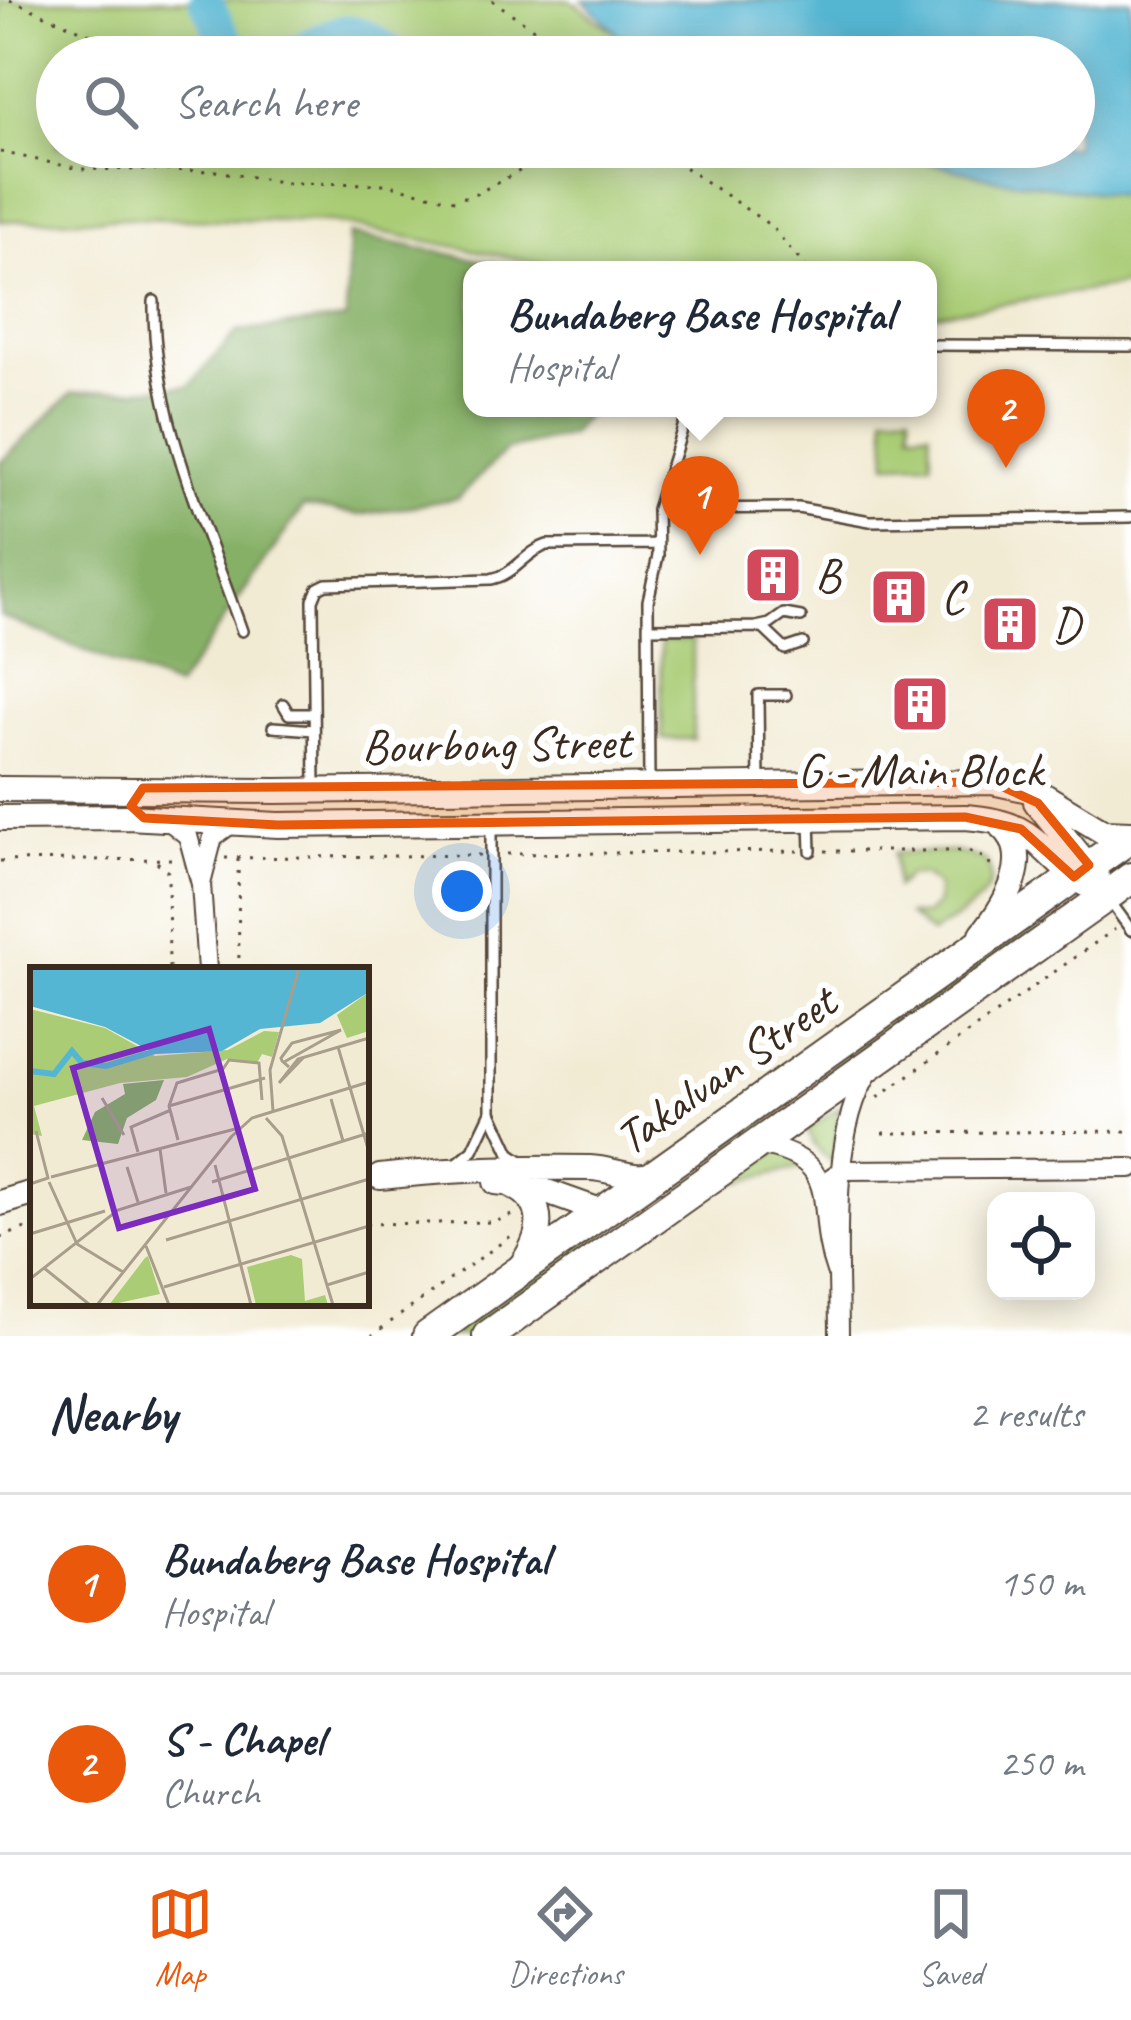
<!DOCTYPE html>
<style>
:root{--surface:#fff;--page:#f6f6f7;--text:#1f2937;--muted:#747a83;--line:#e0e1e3;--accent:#ea580c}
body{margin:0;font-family:Caveat,sans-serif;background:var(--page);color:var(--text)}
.controls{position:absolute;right:36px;bottom:36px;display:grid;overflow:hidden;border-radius:24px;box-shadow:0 6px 30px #0003}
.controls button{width:108px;height:108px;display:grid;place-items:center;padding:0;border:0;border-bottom:3px solid var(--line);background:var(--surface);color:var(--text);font:60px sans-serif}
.you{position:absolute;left:462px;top:891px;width:42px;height:42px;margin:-30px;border:9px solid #fff;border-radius:50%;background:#1a73e8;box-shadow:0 0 0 18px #1a73e833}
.badge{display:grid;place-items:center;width:78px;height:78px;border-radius:50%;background:var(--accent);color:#fff;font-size:39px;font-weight:700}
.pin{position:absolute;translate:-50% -99px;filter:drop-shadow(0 3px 6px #0008)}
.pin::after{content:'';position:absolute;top:63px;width:42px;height:36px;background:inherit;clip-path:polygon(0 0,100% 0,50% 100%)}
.popup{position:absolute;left:463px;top:261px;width:474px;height:156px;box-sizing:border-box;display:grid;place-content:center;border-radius:24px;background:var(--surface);filter:drop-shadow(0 3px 9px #0005);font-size:39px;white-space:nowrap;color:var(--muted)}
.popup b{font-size:45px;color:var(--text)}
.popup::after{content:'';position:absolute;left:50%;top:100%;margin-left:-24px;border:24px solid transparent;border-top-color:var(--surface)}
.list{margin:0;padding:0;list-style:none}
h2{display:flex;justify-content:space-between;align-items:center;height:156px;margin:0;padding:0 48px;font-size:51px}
h2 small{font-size:39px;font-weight:400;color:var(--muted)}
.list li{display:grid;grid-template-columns:78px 1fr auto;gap:36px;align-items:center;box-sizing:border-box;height:180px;padding:0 48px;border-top:3px solid var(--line)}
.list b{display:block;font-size:45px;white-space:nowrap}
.list p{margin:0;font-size:39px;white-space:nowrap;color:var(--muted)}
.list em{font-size:39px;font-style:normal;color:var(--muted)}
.icon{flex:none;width:66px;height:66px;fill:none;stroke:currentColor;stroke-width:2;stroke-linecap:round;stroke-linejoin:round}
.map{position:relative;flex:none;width:1131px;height:1336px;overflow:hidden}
.search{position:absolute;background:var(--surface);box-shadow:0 6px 30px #0003;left:36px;right:36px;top:36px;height:132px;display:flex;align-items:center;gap:30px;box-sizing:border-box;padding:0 42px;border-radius:66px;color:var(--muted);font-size:45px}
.sheet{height:516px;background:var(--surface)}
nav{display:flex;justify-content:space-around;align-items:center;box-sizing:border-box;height:168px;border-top:3px solid var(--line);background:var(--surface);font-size:33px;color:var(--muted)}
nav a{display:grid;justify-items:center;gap:6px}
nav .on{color:var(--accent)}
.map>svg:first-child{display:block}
</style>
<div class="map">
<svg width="1131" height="1336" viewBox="0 0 1131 1336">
<rect width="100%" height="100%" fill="#fff"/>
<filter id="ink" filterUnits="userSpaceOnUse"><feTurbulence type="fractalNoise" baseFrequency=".00833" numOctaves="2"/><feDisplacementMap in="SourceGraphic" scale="24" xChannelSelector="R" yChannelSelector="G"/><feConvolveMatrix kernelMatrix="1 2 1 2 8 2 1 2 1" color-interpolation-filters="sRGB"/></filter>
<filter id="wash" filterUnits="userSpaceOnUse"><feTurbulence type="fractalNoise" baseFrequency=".004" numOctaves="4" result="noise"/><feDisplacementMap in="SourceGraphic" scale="48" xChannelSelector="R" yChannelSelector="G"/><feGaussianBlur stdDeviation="2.7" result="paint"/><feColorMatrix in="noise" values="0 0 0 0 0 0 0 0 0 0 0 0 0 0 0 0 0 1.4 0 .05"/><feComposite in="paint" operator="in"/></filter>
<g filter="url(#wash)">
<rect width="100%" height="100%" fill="#f2ebd4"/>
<path fill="#a9cc75" stroke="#727b4a" stroke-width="3" d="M0 0H571L623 39 635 57H57V147H865L992 178 1131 197V284L928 315V270H573L331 222 127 218 0 221Z
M910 412 911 431H930L931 462 888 463 885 414Z
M661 640H693V739H662Z
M956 852 985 860C1008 895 955 917 931 934L909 915H926L937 904V886L924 875H908L896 888 894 853Z
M1072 895 1065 910 811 1091 838 1059Z
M792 1093 784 1113 637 1204Z
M840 1107 833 1161 831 1162 815 1146 807 1130Z
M791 1141 801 1167 735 1183 734 1180Z
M608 1224 611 1229 595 1244 470 1336H447Z"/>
<path fill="#86b066" stroke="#606d42" stroke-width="3" d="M349 234 530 270H472V408H591L570 435 506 450 458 498 360 515 304 506 176 688 0 616V463L72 393 189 386 237 332 346 319Z"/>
<path fill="#54b6d2" stroke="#487078" stroke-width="3" d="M583 0H1131V197L992 178 871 147H1074V57H642Z"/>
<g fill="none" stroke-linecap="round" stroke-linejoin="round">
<path stroke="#54b6d2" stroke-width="33" d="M205 0C220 23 221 47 249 57
M285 57C346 31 338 15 398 57"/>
</g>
</g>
<g filter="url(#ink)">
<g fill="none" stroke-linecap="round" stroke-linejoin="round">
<g stroke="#564739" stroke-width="14">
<path id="service" d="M154 301C152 415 205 525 242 631
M928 345 1131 346
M657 509 798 508 870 521 1131 517
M801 617 784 614 770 624 756 627 764 629 785 649 803 643
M648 628 756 627
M283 704 289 714H314
M273 727 314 730
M759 785 758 695H786
M315 787 313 600 318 588 326 584 491 579C515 575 525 552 547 545L657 544
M649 787 648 601 658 556 657 509 689 408
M810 820 811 851
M1109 900 1131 930
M491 1112 510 1153 523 1162
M456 1164 473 1150 491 1112V828"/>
</g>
<g stroke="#564739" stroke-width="22">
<path id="minor" d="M168 820 188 836 201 884 213 837 231 824
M201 884 207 970
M757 1145C848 1160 812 1207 836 1272
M821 1185 842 1170 1131 1168
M839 1336C839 1261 828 1132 870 1070"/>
</g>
<g stroke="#564739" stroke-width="28">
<path id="tertiary" d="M0 789 277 791 992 782 1038 792 1104 832 1131 833
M1036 802 1097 877
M0 818 127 817 278 825 965 817C1039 822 1034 849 1085 884
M982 934C1005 906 1039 852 998 823
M380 1177C450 1169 519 1167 590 1168 614 1169 631 1181 656 1174
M496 1182 530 1186 603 1212
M513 1186C550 1204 541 1237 521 1266
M0 1203 33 1193"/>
</g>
<g stroke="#564739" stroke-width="34">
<path id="primary" d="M1074 877 1131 837
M1104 898 1131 878"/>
</g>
<g stroke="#564739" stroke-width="34">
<path id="trunk" d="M428 1336 1074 877
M488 1336 1104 898"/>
</g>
<path stroke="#564739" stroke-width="3" stroke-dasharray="3 9" stroke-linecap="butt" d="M10 0 144 57
M492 0 535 30 558 57
M642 147 674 160 771 226 808 270
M0 152 80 169 216 171 287 183 386 184 454 200 476 194 565 147
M825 851H969L987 859 993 870
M507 854 798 851
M225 858 480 855
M238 859 239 970
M0 861 174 859
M157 862 168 872 169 970
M878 1097 1115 929
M883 1133 1131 1131
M366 1224 495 1222 514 1214
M0 1238 33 1225
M371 1336 511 1236"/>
<use href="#service" stroke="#fff" stroke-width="9"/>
<use href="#minor" stroke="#fff" stroke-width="18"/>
<use href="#tertiary" stroke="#fff" stroke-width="24"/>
<use href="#primary" stroke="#fff" stroke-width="30"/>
<use href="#trunk" stroke="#fff" stroke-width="30"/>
</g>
</g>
<path fill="#e8590c" fill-opacity="0.2" stroke="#e8590c" stroke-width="9" stroke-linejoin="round" d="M992 782 1038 803 1089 865 1074 877 1021 829 965 817 278 825 144 818 131 806 143 788Z"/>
<defs>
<g id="building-square" transform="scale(3)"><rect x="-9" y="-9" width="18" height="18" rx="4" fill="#d1495b" stroke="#fff"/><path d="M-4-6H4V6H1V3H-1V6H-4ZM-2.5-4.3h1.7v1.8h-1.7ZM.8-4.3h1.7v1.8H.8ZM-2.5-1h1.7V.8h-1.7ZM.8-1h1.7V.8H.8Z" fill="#fff"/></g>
</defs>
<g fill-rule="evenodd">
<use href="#building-square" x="773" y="575"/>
<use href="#building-square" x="899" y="597"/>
<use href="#building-square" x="1010" y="624"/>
<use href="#building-square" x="920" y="704"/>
</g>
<g text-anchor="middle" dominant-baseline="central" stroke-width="12" stroke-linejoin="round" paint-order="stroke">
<g font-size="48" fill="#3b2a1e" stroke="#fff" text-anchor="start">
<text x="815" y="575">B</text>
<text x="941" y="597">C</text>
<text x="1052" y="624">D</text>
<text x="920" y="770" text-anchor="middle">G - Main Block</text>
</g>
<g font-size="48" fill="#3b2a1e" stroke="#fff">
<text transform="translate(496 744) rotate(-1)">Bourbong Street</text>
<text transform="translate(725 1070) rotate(-35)">Takalvan Street</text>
</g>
</g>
<g transform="translate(30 967)">
<rect width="339" height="339" fill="#f2ebd4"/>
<path d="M339 25V64L317 71 307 48ZM0 42 75 61 125 89 198 83 234 64 249 65 242 90 232 87 227 96 197 92 157 110 90 116 4 139 12 169 0 167ZM261 288 272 292 275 334 295 328 298 338H226L217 300ZM118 289 130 327 79 338 115 291Z" fill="#a9cc75"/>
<path d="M134 113 126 133 97 151 88 177 52 173 65 145 95 127 93 117Z" fill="#86b066"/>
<path d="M0 1H339V25L290 56 230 62 192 84 126 87 75 60 0 39Z" fill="#54b6d2"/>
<path fill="none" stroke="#54b6d2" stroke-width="6" d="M0 104 24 107 42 84 52 96 76 99 132 82"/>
<path fill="none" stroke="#a99e8b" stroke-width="3" d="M308 80 339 185M274 90 249 116 268 92 339 71M254 95 311 63 262 76 251 91 252 94 259 100M72 131 94 168M301 132 313 174M139 139 235 111M243 144 240 103 269 1M236 151 252 169 303 338M202 169 222 151 339 115M148 173 139 139 147 116 193 102 199 93 229 96 232 133M130 182 136 226M108 185 101 160 141 143M185 198 221 338M97 200 108 235M21 210 209 161M19 215 47 277 93 305M182 215 339 166M0 217 18 211 6 164M0 267 75 244M136 273 339 212M116 279 139 338M14 301 60 338M0 312 88 243 161 220M297 318 339 305M134 320 339 259M67 338 202 169"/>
<path fill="#7b2cbf" fill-opacity="0.15" stroke="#7b2cbf" stroke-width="6" d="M179 62 225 222 89 261 43 101Z"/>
<rect width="339" height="339" fill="none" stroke="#3b2a1e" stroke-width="6"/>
</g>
</svg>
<div class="controls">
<button><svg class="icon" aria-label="locate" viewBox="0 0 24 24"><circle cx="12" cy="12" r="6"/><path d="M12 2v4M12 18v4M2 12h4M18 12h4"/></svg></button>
</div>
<div class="you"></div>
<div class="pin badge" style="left:700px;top:555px">1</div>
<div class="popup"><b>Bundaberg Base Hospital</b>Hospital</div>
<div class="pin badge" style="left:1006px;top:468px">2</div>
<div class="search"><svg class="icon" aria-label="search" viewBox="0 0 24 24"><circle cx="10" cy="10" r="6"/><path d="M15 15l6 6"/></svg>Search here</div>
</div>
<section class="sheet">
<h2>Nearby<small>2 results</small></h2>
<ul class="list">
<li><span class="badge">1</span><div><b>Bundaberg Base Hospital</b><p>Hospital</p></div><em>150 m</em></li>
<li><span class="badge">2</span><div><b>S - Chapel</b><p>Church</p></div><em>250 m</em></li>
</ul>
</section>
<nav>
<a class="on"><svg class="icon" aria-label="map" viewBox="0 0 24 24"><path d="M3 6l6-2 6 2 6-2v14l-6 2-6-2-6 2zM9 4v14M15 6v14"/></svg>Map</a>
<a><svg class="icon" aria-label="directions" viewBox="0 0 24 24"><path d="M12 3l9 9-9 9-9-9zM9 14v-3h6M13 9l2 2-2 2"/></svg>Directions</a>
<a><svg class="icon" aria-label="saved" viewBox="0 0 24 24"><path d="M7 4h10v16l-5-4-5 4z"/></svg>Saved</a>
</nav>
